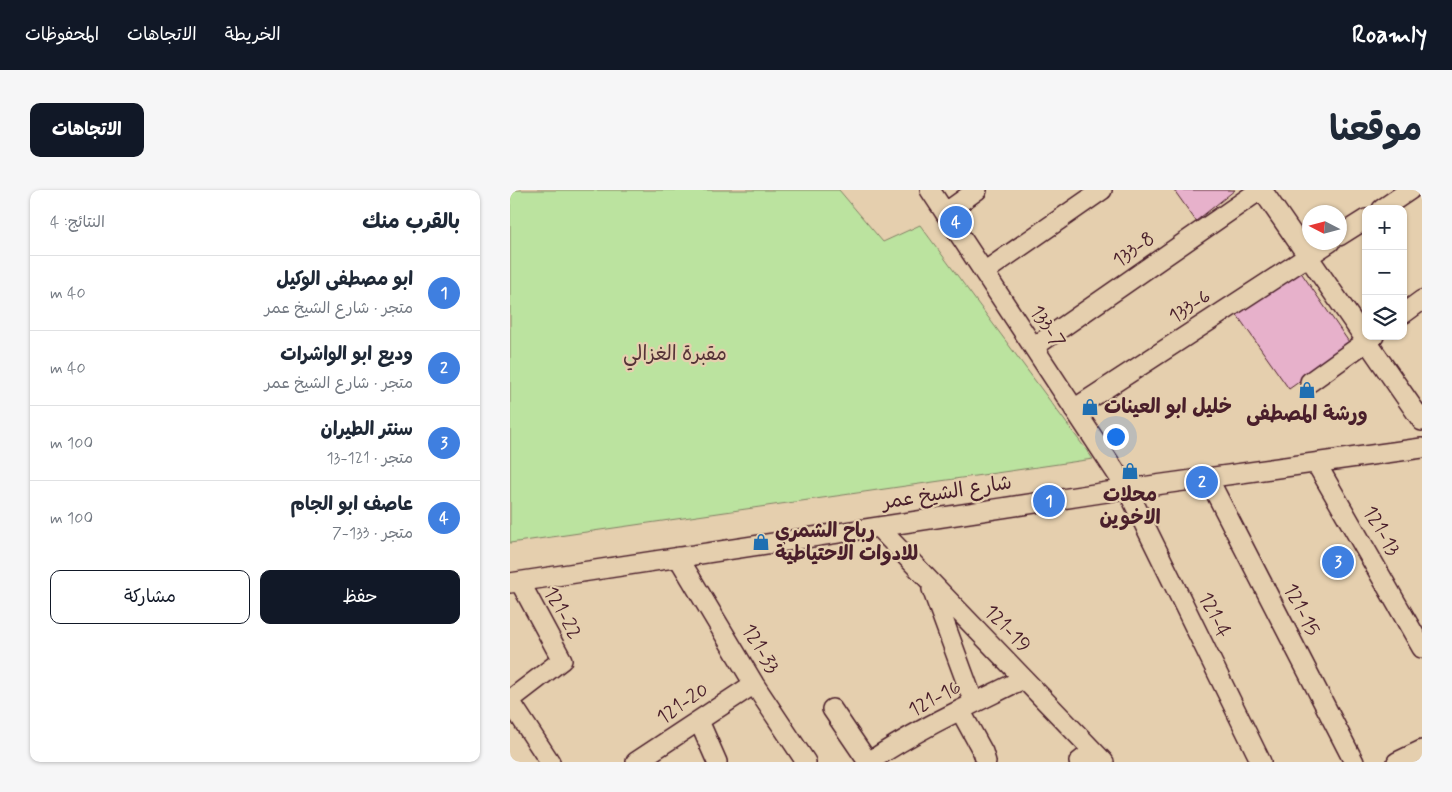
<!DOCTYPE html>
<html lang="ar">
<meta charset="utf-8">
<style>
:root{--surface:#fff;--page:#f6f6f7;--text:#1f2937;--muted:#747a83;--line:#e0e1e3;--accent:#111827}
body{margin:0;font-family:Mynerve,"Playpen Sans Arabic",sans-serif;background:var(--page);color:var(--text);direction:rtl}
.controls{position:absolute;right:15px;top:15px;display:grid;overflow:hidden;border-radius:10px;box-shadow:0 1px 4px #0004}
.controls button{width:45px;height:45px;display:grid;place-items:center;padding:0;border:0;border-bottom:1px solid var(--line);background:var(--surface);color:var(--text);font:25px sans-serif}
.compass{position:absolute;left:792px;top:15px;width:45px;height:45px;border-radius:50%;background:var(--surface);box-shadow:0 1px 4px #0004;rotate:276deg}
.you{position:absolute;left:605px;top:246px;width:18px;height:18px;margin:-12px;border:4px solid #fff;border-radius:50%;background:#1a73e8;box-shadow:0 0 0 8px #1a73e833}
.badge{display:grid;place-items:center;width:32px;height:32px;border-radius:50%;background:var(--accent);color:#fff;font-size:16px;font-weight:700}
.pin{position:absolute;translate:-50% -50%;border:2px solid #fff;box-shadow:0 1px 5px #0006}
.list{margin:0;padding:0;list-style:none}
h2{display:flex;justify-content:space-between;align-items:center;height:65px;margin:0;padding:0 20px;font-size:21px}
h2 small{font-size:16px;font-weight:400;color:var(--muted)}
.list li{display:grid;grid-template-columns:32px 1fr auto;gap:15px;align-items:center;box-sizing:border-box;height:75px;padding:0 20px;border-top:1px solid var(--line)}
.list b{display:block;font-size:19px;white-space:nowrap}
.list p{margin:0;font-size:16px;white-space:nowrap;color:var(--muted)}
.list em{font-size:16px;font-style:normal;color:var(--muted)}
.actions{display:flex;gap:10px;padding:15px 20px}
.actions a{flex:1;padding:11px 0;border:1px solid var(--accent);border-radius:10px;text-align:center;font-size:18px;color:var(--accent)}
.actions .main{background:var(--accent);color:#fff}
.icon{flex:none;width:28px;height:28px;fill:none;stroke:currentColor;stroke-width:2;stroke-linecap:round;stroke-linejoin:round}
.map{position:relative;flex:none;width:912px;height:572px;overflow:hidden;direction:ltr;border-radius:10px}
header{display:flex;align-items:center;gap:30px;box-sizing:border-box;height:70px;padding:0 25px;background:var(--accent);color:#fff}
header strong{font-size:24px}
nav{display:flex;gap:28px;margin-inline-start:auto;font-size:18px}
.intro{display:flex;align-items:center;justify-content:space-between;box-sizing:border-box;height:120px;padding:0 30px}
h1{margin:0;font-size:35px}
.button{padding:12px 22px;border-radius:10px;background:var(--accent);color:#fff;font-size:18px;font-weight:700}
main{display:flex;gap:30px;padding:0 30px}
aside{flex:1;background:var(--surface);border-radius:10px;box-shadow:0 1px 4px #0004}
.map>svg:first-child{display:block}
</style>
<header>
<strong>Roamly</strong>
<nav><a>الخريطة</a><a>الاتجاهات</a><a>المحفوظات</a></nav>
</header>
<div class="intro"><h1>موقعنا</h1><a class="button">الاتجاهات</a></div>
<main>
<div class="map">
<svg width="912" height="572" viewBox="0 0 912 572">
<rect width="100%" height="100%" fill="#e5cfae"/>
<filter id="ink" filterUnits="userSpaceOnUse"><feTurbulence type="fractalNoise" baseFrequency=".02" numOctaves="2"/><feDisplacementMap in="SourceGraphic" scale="10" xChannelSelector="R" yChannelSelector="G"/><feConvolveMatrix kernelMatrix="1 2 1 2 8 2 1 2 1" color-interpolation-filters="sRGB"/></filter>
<g filter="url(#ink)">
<path fill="#bbe39f" stroke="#828165" d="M0 0H329L373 52 410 35 583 269 0 353Z"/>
<path fill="#e7b1cb" stroke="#4a1f2b" d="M664 0H725L686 31Z
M790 81 841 155 779 199 727 125Z"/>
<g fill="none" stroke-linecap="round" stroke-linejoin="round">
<g stroke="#4a1f2b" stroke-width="22">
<path id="minor" d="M420 0 617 299 751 572
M752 0 912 231
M872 19 900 0
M435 23 467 0
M829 46 856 29
M474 82 592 0
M893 124 912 110
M524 157 750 0
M800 192 864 146
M564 219 820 52
M806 273 912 458
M698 288 844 572
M368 337 594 572
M168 367 244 494 296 572
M0 393 617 299 912 258
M422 399 464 513
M0 510 52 470 10 392
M0 511 40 572
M322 519 358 572
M450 520 473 562 476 572
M189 531 207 572
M126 572 244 494
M359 572C407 539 461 515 513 489
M569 572 583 561
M887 572 912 560"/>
</g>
<use href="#minor" stroke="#e5cfae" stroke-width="19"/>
</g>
</g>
<defs>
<g id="shop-bare" transform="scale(1.35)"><path d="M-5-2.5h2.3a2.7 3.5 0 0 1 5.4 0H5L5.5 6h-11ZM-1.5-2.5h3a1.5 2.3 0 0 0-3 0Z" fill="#1f6fb2" stroke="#e5cfae" stroke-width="2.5" paint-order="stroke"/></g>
</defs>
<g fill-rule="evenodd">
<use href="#shop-bare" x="797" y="200"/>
<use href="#shop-bare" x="580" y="217"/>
<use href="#shop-bare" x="620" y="281"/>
<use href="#shop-bare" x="251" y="352"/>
</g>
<g text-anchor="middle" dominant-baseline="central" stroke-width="4.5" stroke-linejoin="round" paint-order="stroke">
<g font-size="20" fill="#4a1f2b" stroke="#e5cfae">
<text transform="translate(624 60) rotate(-35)">133-8</text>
<text transform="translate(680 117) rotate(-33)">133-6</text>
<text transform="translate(537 137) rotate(56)">133-7</text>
<text transform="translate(437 303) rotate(-9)">شارع الشيخ عمر</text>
<text transform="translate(871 341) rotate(60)">121-13</text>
<text transform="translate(791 420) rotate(63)">121-15</text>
<text transform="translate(52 423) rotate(61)">121-22</text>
<text transform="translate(704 425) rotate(64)">121-4</text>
<text transform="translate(497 439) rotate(46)">121-19</text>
<text transform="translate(250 459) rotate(59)">121-33</text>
<text transform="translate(425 509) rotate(-28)">121-16</text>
<text transform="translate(173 514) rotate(-34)">121-20</text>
</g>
<g font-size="20" fill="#553337" stroke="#e5cfae">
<text x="165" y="164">مقبرة الغزالي</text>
</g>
<g font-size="20" font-weight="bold" fill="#4a1f2b" stroke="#e5cfae" text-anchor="start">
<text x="594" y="217">خليل ابو العينات</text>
<text x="797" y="224" text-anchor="middle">ورشة المصطفى</text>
<text x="620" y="305" text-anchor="middle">محلات<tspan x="620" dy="23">الاخوين</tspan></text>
<text x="265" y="341">رباح الشمري<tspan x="265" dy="23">للادوات الاحتياطية</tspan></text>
</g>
</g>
</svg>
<div class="controls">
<button>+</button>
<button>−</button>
<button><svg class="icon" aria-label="layers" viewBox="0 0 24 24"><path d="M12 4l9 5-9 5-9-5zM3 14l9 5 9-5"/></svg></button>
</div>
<svg class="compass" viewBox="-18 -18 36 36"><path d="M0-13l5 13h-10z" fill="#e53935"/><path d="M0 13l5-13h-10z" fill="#747a83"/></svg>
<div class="you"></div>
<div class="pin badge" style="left:539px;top:311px;background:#3f7fe0">1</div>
<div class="pin badge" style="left:692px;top:292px;background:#3f7fe0">2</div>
<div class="pin badge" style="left:828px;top:372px;background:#3f7fe0">3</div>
<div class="pin badge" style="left:446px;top:32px;background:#3f7fe0">4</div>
</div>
<aside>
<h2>بالقرب منك<small>النتائج: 4</small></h2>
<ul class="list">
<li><span class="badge" style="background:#3f7fe0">1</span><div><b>ابو مصطفى الوكيل</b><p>متجر · شارع الشيخ عمر</p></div><em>40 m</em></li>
<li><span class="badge" style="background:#3f7fe0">2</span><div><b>وديع ابو الواشرات</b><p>متجر · شارع الشيخ عمر</p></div><em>40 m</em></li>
<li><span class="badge" style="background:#3f7fe0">3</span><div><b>سنتر الطيران</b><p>متجر · 121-13</p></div><em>100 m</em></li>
<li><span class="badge" style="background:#3f7fe0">4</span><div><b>عاصف ابو الجام</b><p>متجر · 133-7</p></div><em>100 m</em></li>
</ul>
<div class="actions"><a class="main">حفظ</a><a>مشاركة</a></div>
</aside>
</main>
